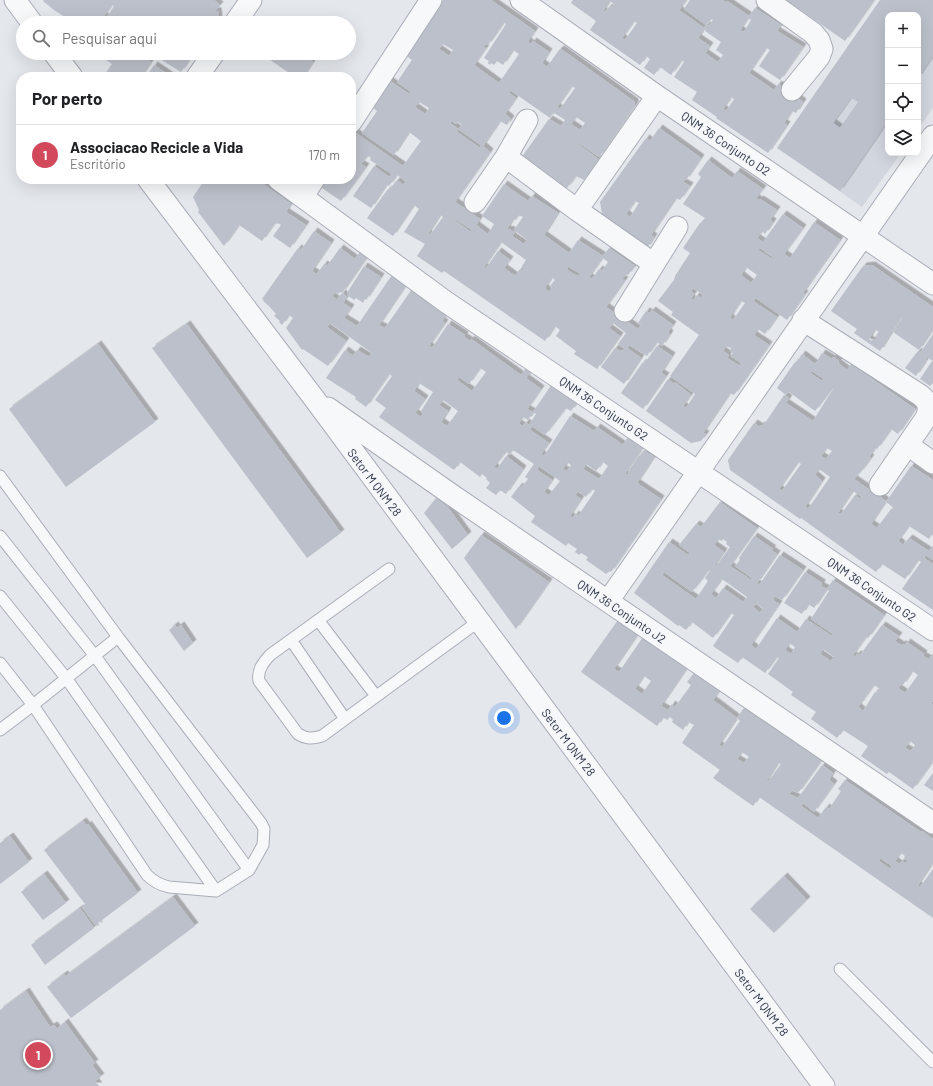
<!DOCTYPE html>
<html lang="pt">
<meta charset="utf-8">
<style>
:root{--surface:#fff;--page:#f2f2f2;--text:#202124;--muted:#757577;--line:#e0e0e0;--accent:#d1495b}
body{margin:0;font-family:Barlow,sans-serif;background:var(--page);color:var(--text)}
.controls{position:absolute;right:12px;top:12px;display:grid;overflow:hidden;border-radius:8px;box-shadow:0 4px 16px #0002}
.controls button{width:36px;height:36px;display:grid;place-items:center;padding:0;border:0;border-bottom:1px solid var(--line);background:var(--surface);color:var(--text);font:20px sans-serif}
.you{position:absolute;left:504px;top:718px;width:14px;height:14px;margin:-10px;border:3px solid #fff;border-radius:50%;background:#1a73e8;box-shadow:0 0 0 6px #1a73e833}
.badge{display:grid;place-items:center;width:26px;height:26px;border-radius:50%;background:var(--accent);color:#fff;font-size:13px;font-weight:700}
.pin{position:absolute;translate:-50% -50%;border:2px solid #fff;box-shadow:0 1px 4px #0006}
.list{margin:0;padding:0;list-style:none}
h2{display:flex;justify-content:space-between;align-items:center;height:52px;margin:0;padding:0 16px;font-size:17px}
h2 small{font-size:13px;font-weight:400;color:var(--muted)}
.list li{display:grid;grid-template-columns:26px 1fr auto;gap:12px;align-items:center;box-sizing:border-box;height:60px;padding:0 16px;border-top:1px solid var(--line)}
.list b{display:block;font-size:15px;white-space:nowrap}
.list p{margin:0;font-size:13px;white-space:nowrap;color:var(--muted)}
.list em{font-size:13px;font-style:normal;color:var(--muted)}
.icon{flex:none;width:22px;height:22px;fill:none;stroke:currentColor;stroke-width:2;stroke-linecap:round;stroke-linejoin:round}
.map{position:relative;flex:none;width:933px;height:1086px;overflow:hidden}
.search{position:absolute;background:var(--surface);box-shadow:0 4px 16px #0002;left:16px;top:16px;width:340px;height:44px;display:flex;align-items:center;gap:10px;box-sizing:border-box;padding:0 14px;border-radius:22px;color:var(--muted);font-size:15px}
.panel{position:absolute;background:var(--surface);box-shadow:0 4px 16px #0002;left:16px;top:72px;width:340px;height:112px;border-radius:16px}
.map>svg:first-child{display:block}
</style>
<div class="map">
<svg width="933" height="1086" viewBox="0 0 933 1086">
<defs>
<filter id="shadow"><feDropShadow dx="3.5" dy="-3.5" stdDeviation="0" flood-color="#0004"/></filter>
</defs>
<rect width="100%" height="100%" fill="#e4e7ec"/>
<path fill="#d2d6de" d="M888 0H933V108L918 129V15H888V153H901L862 207 781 150Z"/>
<path fill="#bbc0ca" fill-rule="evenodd" filter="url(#shadow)" d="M44 0H214L220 5 215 11H218L219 19 216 23H115L107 17 114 6 112 5 104 16 113 23H74L54 10 43 1Z
M443 0H491L535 31 528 41 531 44 533 41 549 52 542 63 547 67 559 50 561 49 635 102V105L599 157 579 143 578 144 598 159 584 180 576 176 567 188 521 158 549 119 561 126 565 120 553 112 550 118 510 90 509 93 516 98 505 114 511 119 507 125 500 121 483 146 490 152 455 202 480 219 476 225 488 234 494 224 482 216 504 184 528 201 532 196 558 213 544 235 569 253 578 240 603 256 609 248 635 266 628 275 626 274 622 279 625 280 606 307 638 329 641 325 638 323 646 311 650 313 652 310 673 325 668 332 670 334 662 346 657 342 647 356 629 345 627 348 641 358 624 384 601 367 615 348 621 351 625 349 618 344 626 333 613 323 609 328 620 336 597 369 574 354 576 351 556 336 560 330 555 326 545 341 444 271 442 273 417 256 425 244 404 232 419 209 414 205 393 236 367 218 388 189 389 190 397 180 403 185 406 181 397 175 389 186 387 184 371 208 353 196 374 166 389 177 392 174 370 160 371 158 368 156 361 164 366 167 341 201 319 186 321 179H351V134L353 131 403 166 421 141 409 132 394 155 362 133 377 111 371 106 387 79 409 94 411 92 397 82 412 60 405 55ZM504 22 506 24 484 58 489 61 488 63 490 65 491 63 494 65 497 61 503 65 513 50 519 54 499 83 474 65 486 48 483 47 486 44 488 45ZM443 44 453 50 449 56 439 49ZM572 86 575 88 560 109 557 107ZM419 102 429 108 425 114 415 107ZM576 117 585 123 580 130 571 124ZM451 121 456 124 458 122 462 125 458 129 481 145 480 148 457 132 458 129 450 123ZM446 213 472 230 471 232 446 214ZM440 215 443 217 430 235 428 234ZM519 215 523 217 514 230 527 240 524 244 512 236 515 232 509 229V230L507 229 513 219 516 220ZM501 242 526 260 522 266 524 268 522 271 520 269 515 276 504 268 510 260 498 251 486 268 484 267ZM603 257V258L608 262 602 271 599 269 592 279 589 277ZM568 267H569L581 274 577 276 567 270ZM552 277 555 280 550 286 552 287 549 292 545 288Z
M573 0H686L679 10 704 28 706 25 709 26 713 20 711 19 706 25 684 9 690 0H723L726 3 727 1 749 16 755 8 781 25 777 31 803 47 780 80 759 66 770 50 766 48 749 73 774 90 778 84 803 102 796 113 792 111 784 123 787 125 768 153 716 118 717 117 692 100 697 92 674 77 684 62 682 60 671 75 660 67 654 75 644 68 650 59 646 56 640 65 590 30 596 21 571 3ZM610 1 614 4 611 8 609 7 605 12 603 11ZM748 18 751 20 744 32 740 30ZM634 21 637 23 625 40 622 38ZM704 29 706 30 705 31 721 42 716 50 723 55 718 62 705 53 710 46 698 38ZM731 97 734 99 726 111 723 109Z
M786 0H874L845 41Z
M880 0H933V56L918 78V15H888V44L885 49 888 51V121L840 191 777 148ZM851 98 858 102 840 128 833 123Z
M96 53H194L181 72 155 56 152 60 149 58 147 60 151 62 141 77H103L112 64Z
M269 53H301L313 62 303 77H295L266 57Z
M154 65 172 77H146Z
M659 128 701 158 686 180 685 179 683 182 690 186 680 200 676 198 651 235 654 237 647 248 621 230 622 228 602 214 600 202 646 138 650 141ZM635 201 639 203 630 217 626 214Z
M708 160 732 178 737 171 763 189 756 198 759 200 760 199 777 210 770 220 773 222 765 234 762 231 757 238 763 242 783 214 803 228 784 254 790 258 814 222 840 240 803 293 805 294 787 320 756 298 753 301 777 317 765 334 758 329 754 335 769 345 734 395 730 393 703 433 706 434 701 441 691 443 646 411 668 379 674 384 675 382 691 395 683 406 686 408 695 394 670 376 699 335 671 315 673 312 658 301 674 280 675 276 690 253 683 248 700 223H701L705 218 683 204 701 177 698 174ZM760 248 775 259 774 260 758 250ZM746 267 757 275 751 283 741 275ZM693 288 703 295 701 298 697 295 693 300 691 298 694 294 691 291ZM741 301 745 303 733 320 730 318 732 314ZM726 346 731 348 730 351 733 353 731 356 741 363 740 366 727 358 729 355 723 351Z
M205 179H256L291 204 286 212 306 225 290 248 273 236 281 225 278 223 277 224 275 223 262 241 239 225 224 246 198 212 199 210 193 197Z
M314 231 331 243 312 271 317 274 324 264 327 266 340 248 355 259 360 252 367 257 342 293 340 292 338 294 335 292 332 296 337 300 342 293 347 297 343 303 351 308 344 318 357 326 392 275 406 285 379 325 385 328 412 289 447 314 442 321 445 323 429 346 432 348 448 324 465 335 464 337 470 341 471 339 521 375 526 368 531 371 526 378 541 389 527 409 533 412 528 420 523 417 519 423 502 412 521 425 523 426 526 422 529 425 536 414 533 412 552 384 578 401 571 411 566 408 545 435 532 426 530 430 549 443 541 454 544 456 570 416 594 431 597 427 623 445 627 438 642 448 625 474 627 475 629 473 628 472 639 455 640 456 644 450 654 457 637 483 661 499 611 572 610 571 606 574 586 560 588 557 581 553 579 555 575 552 577 549 568 543 566 546 531 522 535 516 511 497 519 486 521 488 528 479 525 477 534 464 513 450 510 455 505 451 504 453 499 449 498 450 504 454 494 467 497 469 506 456 523 469 506 494 500 490 496 495 486 488 490 483 486 479 487 478 482 474 480 477 460 462 454 470 379 417 386 408 375 400 392 376 389 374 366 407 355 399 356 397 326 378 345 350 353 356 357 350 369 357 372 353 330 323 327 327 346 341 328 366 303 349 302 350 286 328 293 318 289 315 282 325 279 322 280 321 274 316 276 314 269 306 263 301 264 300 262 299 298 248 301 250ZM480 368 486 372 472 391 457 380 459 377 469 384ZM419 383 433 392 421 411 423 413 421 417 415 413 425 399 414 391ZM443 400 458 411 447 426 441 422 448 411 439 405ZM567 462 571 465 567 471 563 469ZM603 462 608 466 599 479 583 469 586 464 596 471ZM539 466 560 481 549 495 544 492 552 480 537 470ZM592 489 595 491 578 516 575 514 573 518 570 516 581 499 575 495 578 491 586 497Z
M872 265 933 307V329L919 350 893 332 902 318 901 317 880 351 854 333 857 329 831 311 863 266ZM875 329 879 332 876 335 878 336 875 340 873 339 872 341 869 339Z
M364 266 381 277 366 300 365 299 363 303 356 298 354 300 347 295V293Z
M187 324 341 533 307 558 152 348Z
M933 334V361L920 353Z
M98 344 155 422 66 487 9 409Z
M657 346 672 356 661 373 666 376 643 409 621 393 643 362 644 364Z
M918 351 927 359 916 376 905 368Z
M822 353 832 359 833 357 839 361 838 363 847 370 851 364 915 409 898 434 891 429 877 449 875 448 869 457 871 458 860 473H859L854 479 886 501 871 524 877 528 891 509 893 510 894 508 886 502 911 466 933 480V533L929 539 909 526 898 541 902 544 901 545 902 546 909 538 929 551 933 545V560L926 555 924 558 933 564V610L902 589 921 562 918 560 905 579 882 564 876 572 801 518 800 519 730 470 728 460 754 423 760 427 761 425 763 426 784 395 789 398 786 403 813 421 833 389H832L815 411 789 392 786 395 777 388 795 362 796 363 802 354 815 364ZM812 371 824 379 822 381 810 373ZM827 448 832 451 826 459 821 456ZM798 462 801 464 782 491 779 489ZM819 469 830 477 808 509 805 507 822 481 815 475ZM839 482 862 497 861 499 855 495 841 514 838 513 852 492 839 483Z
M932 361 933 362V383L930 386 920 379Z
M437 497 444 502 468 535 452 549 424 513Z
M720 502 757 528 730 566 759 585 780 555 803 570 782 600 775 596 773 600 779 604 751 645 756 649 777 618 797 632 806 619 832 636 833 634 811 619 829 591 827 589 833 580 884 615 868 638 866 637 853 655 855 657 857 654 860 655 882 625 899 636 895 641 901 645 902 644 905 645 907 642 924 654 923 656 929 659 933 653V701L931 703 933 705V761L913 789 889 772 887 774 861 756 868 746 843 730 837 738 811 719 816 712 791 695 793 692 768 674 779 658 777 657 765 673 742 657 738 663 713 646 734 615 731 613 713 638 692 622 686 630 679 625 678 626 634 593 669 542 688 555 690 553 679 545 696 524 701 527ZM718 539 722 541 723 539 727 542 726 544 730 547 715 568 714 567 724 552 714 545ZM709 570 710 571 705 578 708 581 696 599 662 575 664 572 692 592ZM722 579 747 597 743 602 723 588 716 598 711 594ZM756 603 763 608 760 613 753 607ZM789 643 795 647 791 654 785 650ZM823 649 834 657 831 661 820 654ZM912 671 918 675 905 693 898 688 901 684 903 685ZM874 685 880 689 877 693 875 692 863 711 858 707ZM910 741 915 745 911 751 905 748Z
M481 535 549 582 516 629 464 558Z
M754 536 773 549 771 550 777 554 757 583 751 579 752 578 735 566 740 560 739 558Z
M805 572 822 583 821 586 827 589 814 608 808 604 802 614 784 603Z
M618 620 638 634 614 669 619 672 643 637 687 668 661 706 668 710 672 704 675 707 691 685 687 682 694 673 720 690 713 700 737 718 719 745 722 747 740 721 737 718 744 708 821 761 798 793 792 790 789 794 798 798 822 765 833 773 829 780 834 784 814 812 803 803 801 806 818 818 826 807 829 809 841 791 838 789 845 780 921 832 922 831 933 839V865L932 864 918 885 920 887 933 869V918L759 797 753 806 713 778 720 770 682 743 694 725 688 722 683 730 672 722 673 720 670 717 667 720 663 717 657 726 581 672ZM644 676 651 681 642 694 635 689ZM742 752 749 757 744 763 737 759ZM778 763 781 764 767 783 766 782ZM901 853 905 856 904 858 908 861 906 863 902 861 899 864 895 861ZM880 858 892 866 890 869 879 861Z
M175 625 177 628 181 625 193 643 184 651 169 630Z
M933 773V791L924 785Z
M83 821 87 826 88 824 138 893 98 923 99 925 98 926 96 924 95 925 82 907 85 904 44 850Z
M10 836 29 862 0 884V843Z
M44 874 66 903 43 920 21 892Z
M784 876 807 900 774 933 750 909Z
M173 897 195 926 71 1018 47 987 64 974 66 976Z
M80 908 94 928 45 965 31 945Z
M26 991 50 1027 54 1025 57 1029 65 1022 95 1063 92 1065 101 1077 95 1081 99 1086H0V1010Z"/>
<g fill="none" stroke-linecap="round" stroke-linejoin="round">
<g stroke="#a9aeb7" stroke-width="13">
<path id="service" d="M0 476 118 637 33 705 147 875C153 881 160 885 169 887L216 891 249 870 263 845 264 829 261 823 118 637
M0 536 95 656 249 870
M389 569 270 655C263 663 257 670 259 681L298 734C307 739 312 739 322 736L479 621
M0 596 66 678 216 891
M318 620 376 696
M291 640 345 719
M0 663 33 705 0 730
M840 969 933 1062"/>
</g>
<g stroke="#a9aeb7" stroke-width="23">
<path id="minor" d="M15 0 32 23
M521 0 657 96 933 284
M767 0 813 33 819 40 822 49 819 57 792 90
M235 23 251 0
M54 53 72 77
M197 77 214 53
M527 120 506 157 577 210
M351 122 431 0
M148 179 313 397 824 1086
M278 179 446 302 933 630
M303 196 314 179
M475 202 506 157
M654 264 677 227
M625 311 654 264 577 210 657 96
M803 320 920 395C929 402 930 408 926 418L880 485
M328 408 452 495 933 823
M908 445 933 463
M608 601 933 136"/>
</g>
<use href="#service" stroke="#f7f8fa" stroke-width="11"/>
<use href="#minor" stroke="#f7f8fa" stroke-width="21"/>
</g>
<g text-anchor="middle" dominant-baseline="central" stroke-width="3" stroke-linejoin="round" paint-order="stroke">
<g font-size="12" fill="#2b3445" stroke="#f4f6f9">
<text transform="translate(726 143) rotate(34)">QNM 36 Conjunto D2</text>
<text transform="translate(604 408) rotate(34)">QNM 36 Conjunto G2</text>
<text transform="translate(375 482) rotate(53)">Setor M QNM 28</text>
<text transform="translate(872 589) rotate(34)">QNM 36 Conjunto G2</text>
<text transform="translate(622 611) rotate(34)">QNM 36 Conjunto J2</text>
<text transform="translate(569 742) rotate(53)">Setor M QNM 28</text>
<text transform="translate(762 1002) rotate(53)">Setor M QNM 28</text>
</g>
</g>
</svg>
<div class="controls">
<button>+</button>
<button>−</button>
<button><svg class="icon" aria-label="locate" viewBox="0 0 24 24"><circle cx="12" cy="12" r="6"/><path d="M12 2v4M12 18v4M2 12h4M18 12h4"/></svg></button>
<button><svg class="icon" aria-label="layers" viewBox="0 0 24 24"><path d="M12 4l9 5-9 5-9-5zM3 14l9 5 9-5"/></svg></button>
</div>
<div class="you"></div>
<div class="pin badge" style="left:38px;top:1055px">1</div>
<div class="search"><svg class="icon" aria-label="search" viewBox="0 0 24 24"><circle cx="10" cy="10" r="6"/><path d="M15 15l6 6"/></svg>Pesquisar aqui</div>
<section class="panel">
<h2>Por perto<small></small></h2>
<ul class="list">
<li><span class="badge">1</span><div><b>Associacao Recicle a Vida</b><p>Escritório</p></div><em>170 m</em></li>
</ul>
</section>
</div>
